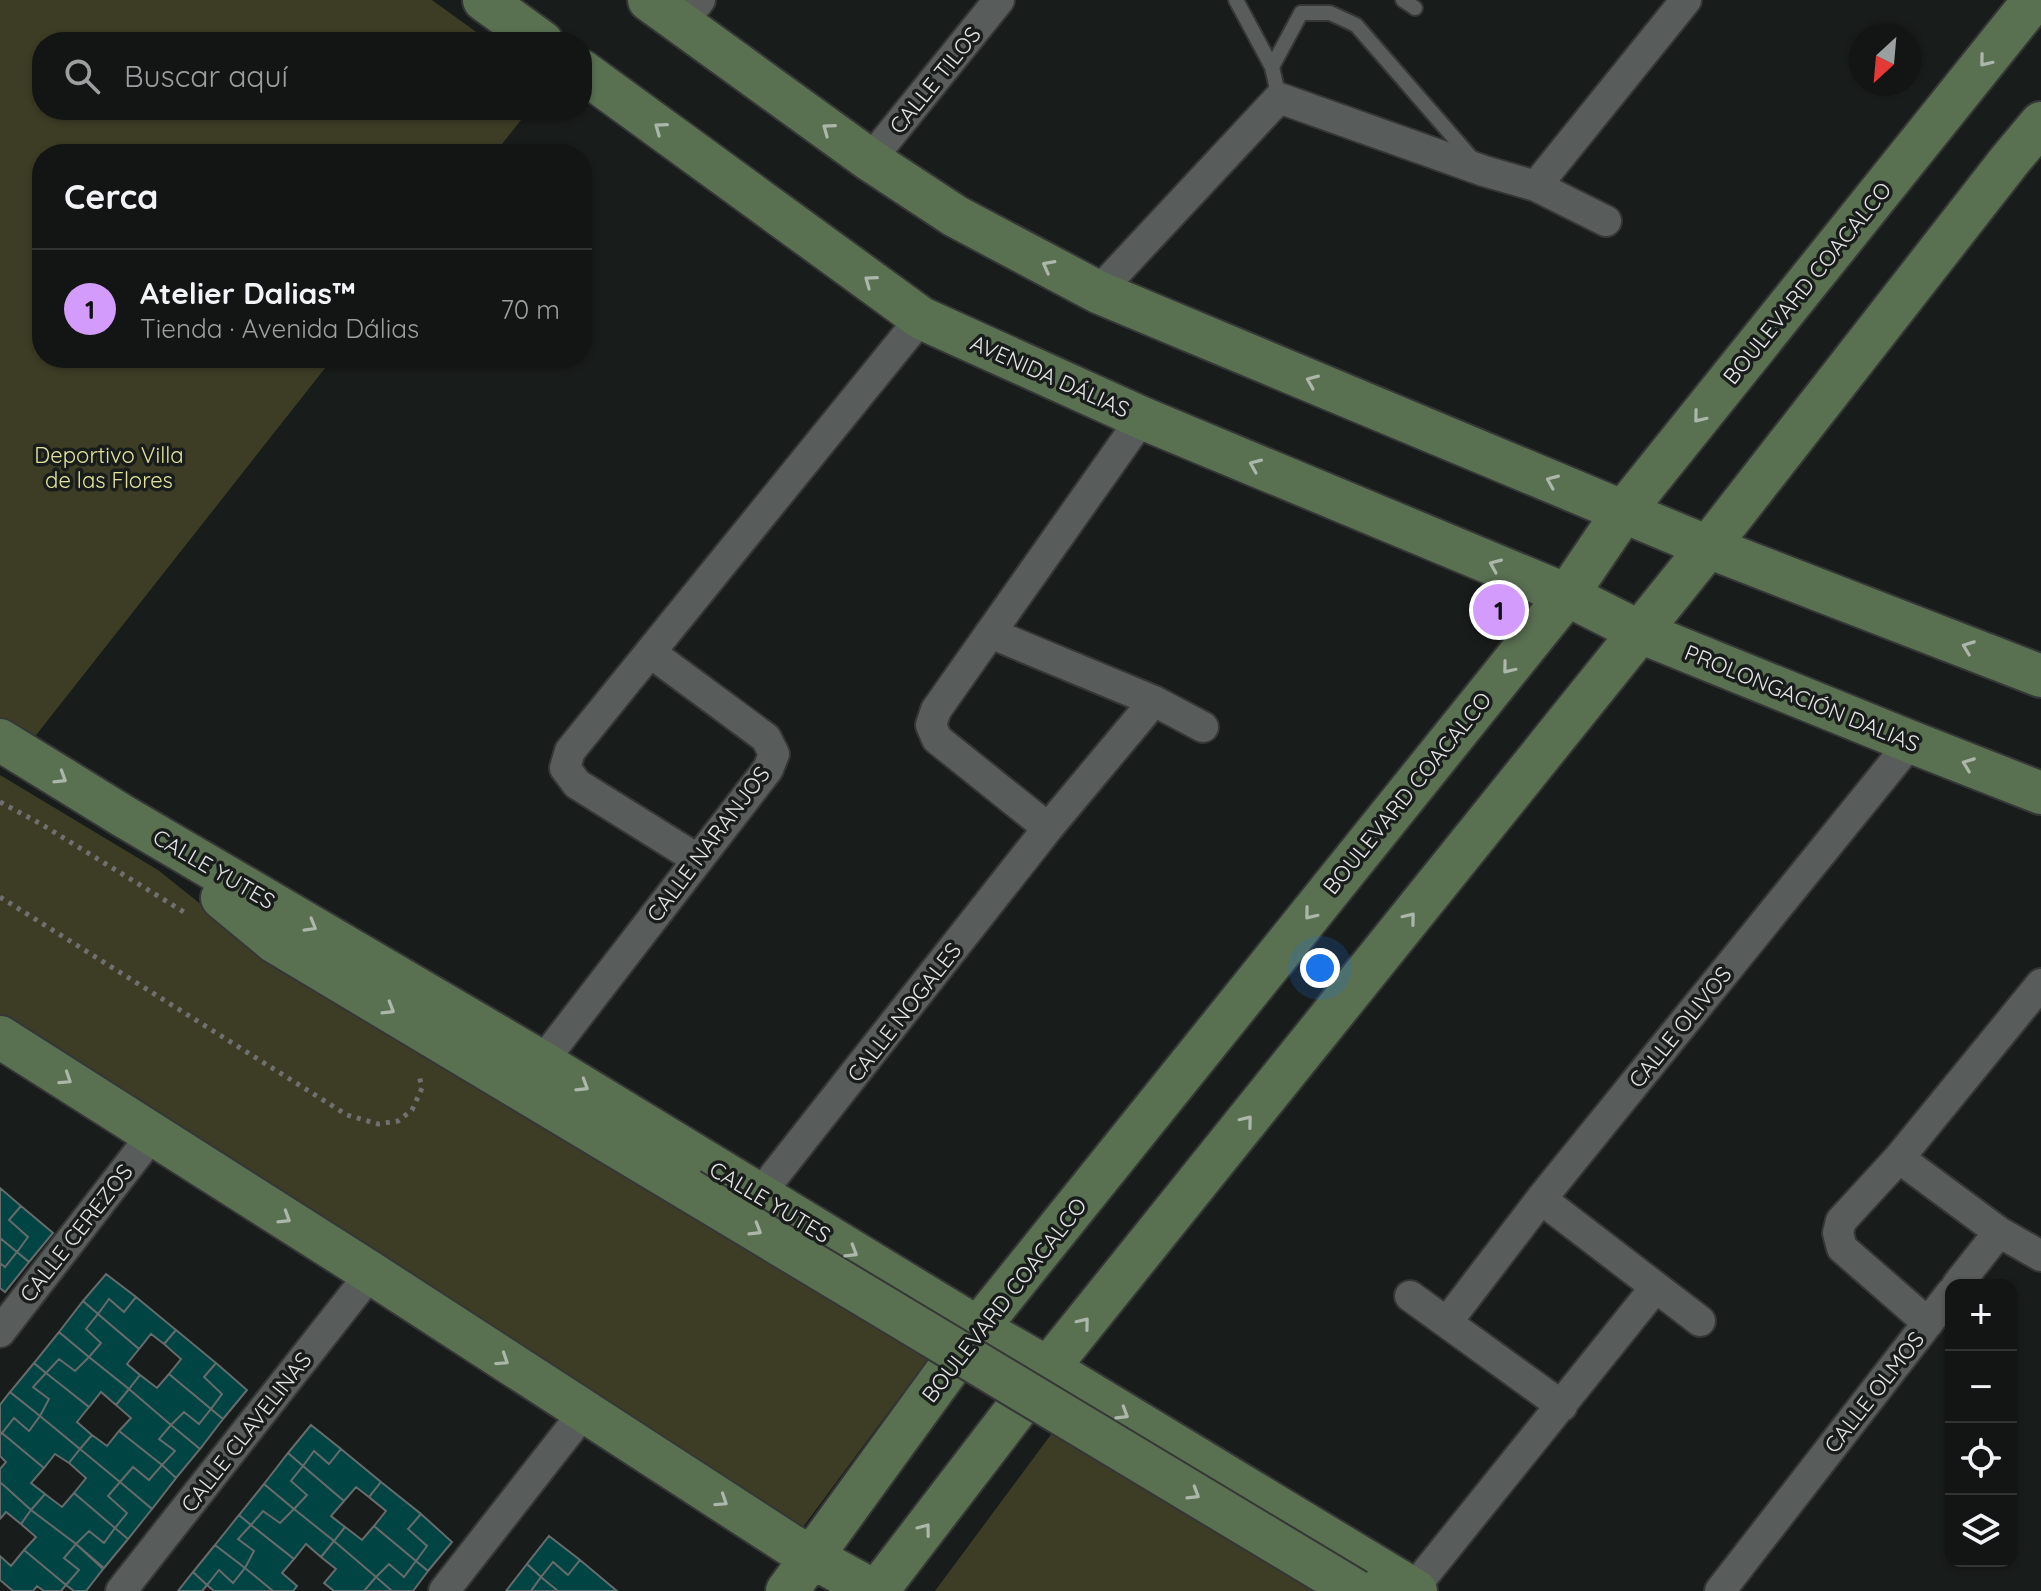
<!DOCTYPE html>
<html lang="es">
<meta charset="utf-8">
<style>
:root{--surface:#121514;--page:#1b1e1d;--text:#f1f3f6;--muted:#9c9fa0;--line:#313434;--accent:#d39cfc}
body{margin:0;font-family:Quicksand,sans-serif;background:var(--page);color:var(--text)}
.controls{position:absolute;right:24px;bottom:24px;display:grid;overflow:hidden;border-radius:16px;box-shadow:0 2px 6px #0004}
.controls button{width:72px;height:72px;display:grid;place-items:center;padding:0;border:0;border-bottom:2px solid var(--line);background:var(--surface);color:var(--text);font:40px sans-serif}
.compass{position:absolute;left:1849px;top:24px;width:72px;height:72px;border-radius:50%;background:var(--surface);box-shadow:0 2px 6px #0004;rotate:206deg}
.you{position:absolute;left:1320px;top:968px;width:28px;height:28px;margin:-20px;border:6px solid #fff;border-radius:50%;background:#1a73e8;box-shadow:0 0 0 12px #1a73e833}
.badge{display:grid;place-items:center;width:52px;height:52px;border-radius:50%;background:var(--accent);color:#111;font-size:26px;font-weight:700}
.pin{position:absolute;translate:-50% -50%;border:4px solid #fff;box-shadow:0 2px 8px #0006}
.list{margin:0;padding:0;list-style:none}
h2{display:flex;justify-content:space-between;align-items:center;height:104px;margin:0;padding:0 32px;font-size:34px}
h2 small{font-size:26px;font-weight:400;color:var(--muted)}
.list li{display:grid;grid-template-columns:52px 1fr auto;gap:24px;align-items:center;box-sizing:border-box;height:120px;padding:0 32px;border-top:2px solid var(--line)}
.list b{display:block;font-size:30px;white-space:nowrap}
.list p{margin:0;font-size:26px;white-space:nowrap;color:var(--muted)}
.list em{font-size:26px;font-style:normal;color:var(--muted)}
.icon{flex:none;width:44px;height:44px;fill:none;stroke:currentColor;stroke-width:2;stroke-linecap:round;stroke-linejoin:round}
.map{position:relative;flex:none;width:2041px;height:1591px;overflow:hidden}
.search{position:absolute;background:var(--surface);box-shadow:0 2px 6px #0004;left:32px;top:32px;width:560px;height:88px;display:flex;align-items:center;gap:20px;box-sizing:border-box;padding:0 28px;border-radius:32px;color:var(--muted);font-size:30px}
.panel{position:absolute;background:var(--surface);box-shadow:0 2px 6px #0004;left:32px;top:144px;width:560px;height:224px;border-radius:32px}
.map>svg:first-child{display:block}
</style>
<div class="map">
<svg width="2041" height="1591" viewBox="0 0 2041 1591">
<rect width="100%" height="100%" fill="#181c1a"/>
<path fill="#3d3d26" d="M0 0H432L490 42H42V110H529L494 154H42V358H333L33 739 0 718Z
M0 775 158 870 238 934 933 1352 803 1527 0 1014Z
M1058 1425 1327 1591H935Z"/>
<path fill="#044" stroke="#666b6b" stroke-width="2" d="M0 1188 21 1206 9 1220 28 1237 17 1252 0 1238Z
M21 1206 53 1233 29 1262 17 1252 28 1237 9 1220Z
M0 1238 17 1252 5 1267 0 1263Z
M17 1252 29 1262 5 1292 0 1288V1263L5 1267Z
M106 1274 136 1297 124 1312 109 1299 98 1314 83 1301Z
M136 1297 176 1330 164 1344 151 1334 139 1349 98 1314 109 1299 124 1312Z
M83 1301 98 1314 86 1329 101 1343 89 1357 59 1332Z
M98 1314 139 1349 127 1364 140 1375 129 1389 89 1357 101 1343 86 1329Z
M176 1330 216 1363 204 1377 222 1394 211 1409 169 1374 181 1359 164 1344Z
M59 1332 89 1357 75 1371 59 1359 46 1373 34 1363Z
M89 1357 129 1389 116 1405 101 1392 89 1407 46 1373 59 1359 75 1371Z
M34 1363 46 1373 33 1387 49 1399 40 1416 10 1392Z
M216 1363 247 1390 223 1419 211 1409 222 1394 204 1377Z
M46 1373 89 1407 77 1422 92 1435 80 1449 40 1416 49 1399 33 1387Z
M169 1374 211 1409 199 1424 184 1412 171 1425 129 1389 140 1375 157 1388Z
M129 1389 171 1425 159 1439 175 1451 162 1465 119 1431 131 1418 116 1405Z
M10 1392 40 1416 29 1431 14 1418 2 1433 0 1432V1405Z
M211 1409 223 1419 200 1449 171 1425 184 1412 199 1424Z
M40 1416 80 1449 69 1463 55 1454 44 1468 2 1433 14 1418 29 1431Z
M171 1425 200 1449 176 1478 162 1465 175 1451 159 1439Z
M311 1425 341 1449 329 1464 314 1451 303 1466 288 1453Z
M119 1431 162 1465 149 1480 133 1467 120 1482 80 1449 92 1435 107 1446Z
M2 1433 44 1468 31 1483 45 1494 31 1510 0 1482V1469L6 1462 0 1456V1435Z
M80 1449 120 1482 108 1496 127 1513 115 1528 74 1493 86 1478 69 1463Z
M341 1449 381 1482 369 1497 356 1487 344 1501 303 1466 314 1451 329 1464Z
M288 1453 303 1466 291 1481 307 1495 294 1509 264 1484Z
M162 1465 176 1478 152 1509 120 1482 133 1467 149 1480Z
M303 1466 344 1501 331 1516 345 1527 334 1541 294 1509 307 1495 291 1481Z
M0 1482 31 1510 21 1524 6 1512 0 1519Z
M120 1482 152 1509 128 1539 115 1528 127 1513 108 1496Z
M381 1482 421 1514 408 1529 427 1546 416 1561 374 1526 386 1511 369 1497Z
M264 1484 294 1509 280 1523 263 1511 251 1525 239 1515Z
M74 1493 115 1528 104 1543 89 1531 76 1544 31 1510 45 1494 62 1507Z
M294 1509 334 1541 321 1557 306 1544 294 1559 251 1525 263 1511 280 1523Z
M31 1510 76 1544 64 1558 79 1570 66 1585 24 1550 36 1537 21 1524Z
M421 1514 452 1542 428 1571 416 1561 427 1546 408 1529Z
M239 1515 251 1525 238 1539 254 1551 245 1568 215 1545Z
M251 1525 294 1559 282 1573 297 1586 293 1591H273L245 1568 254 1551 238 1539Z
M374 1526 416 1561 404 1577 389 1564 376 1577 334 1541 345 1527 362 1540Z
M115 1528 128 1539 104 1568 76 1544 89 1531 104 1543Z
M549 1536 580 1560 568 1575 553 1562 541 1577 527 1564Z
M334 1541 376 1577 364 1591H334L324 1583 336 1569 321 1557Z
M76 1544 103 1569 86 1591H74L66 1585 79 1570 64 1558Z
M215 1545 245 1568 233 1583 219 1570 207 1585 193 1572Z
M24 1550 66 1585 61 1591H44L37 1586 33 1591H13L0 1580V1556L11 1566Z
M580 1560 617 1591H558L541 1577 553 1562 568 1575Z
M416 1561 428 1571 413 1591H392L376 1577 389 1564 404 1577Z
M527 1564 541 1577 531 1591H506Z
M245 1568 273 1591H214L207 1585 219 1570 233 1583Z
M193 1572 207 1585 202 1591H178Z
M376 1577 392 1591H364Z
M541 1577 558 1591H531Z"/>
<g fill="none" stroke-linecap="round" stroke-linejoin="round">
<g stroke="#353736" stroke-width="18">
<path id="service" d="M1236 0 1272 67 1279 98
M1403 0 1415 8
M1272 67 1301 13H1330L1356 25 1475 162"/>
</g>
<g stroke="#353736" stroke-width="34">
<path id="minor" d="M682 23 700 0
M870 160 999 0
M1536 186 1686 0
M1098 292 1279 98 1484 171 1536 186 1606 221
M990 633 1154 701 1203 727
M1048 828 937 739 931 725 936 710 1142 418
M697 859 577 784 565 768 570 751 921 318
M542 1062 768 769 774 754 766 738 651 653
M1899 1158 1999 1232 2041 1256
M759 1195 1048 828 1154 701
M1541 1199 1700 1321
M1957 1285 1999 1232
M1410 1296 1562 1406
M1447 1322 1541 1199 1911 742
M1928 1323 1842 1248 1838 1233 1841 1221 1899 1158 2041 984
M0 1332 153 1134
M1413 1589 1655 1288
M121 1591 371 1273
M444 1591 584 1412
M1720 1591 1951 1293"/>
</g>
<g stroke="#353736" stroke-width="46">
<path id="secondary" d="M484 0 542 42
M649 0 870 160 955 216 1098 292 1708 547 2041 676
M582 71 921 318 1142 418 1567 595 1640 632 1911 742 2041 793
M0 740 123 816 542 1062 978 1328 1048 1368 1416 1591
M222 898 275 942 689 1190
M0 1037 371 1273 792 1546 874 1591
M787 1591 978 1328 1567 595 1624 511 2034 0
M877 1591 1048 1368 1708 547 2010 160 2041 123"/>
</g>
<path stroke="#6e716f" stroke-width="5" stroke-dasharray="4 6" stroke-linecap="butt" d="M0 802 41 824 184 912
M0 897 347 1115 378 1124 398 1121 412 1110 422 1088 419 1075"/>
<use href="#service" stroke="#585c5a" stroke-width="14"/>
<use href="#minor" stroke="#585c5a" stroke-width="30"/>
<use href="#secondary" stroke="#597051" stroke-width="42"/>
<g stroke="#353736" stroke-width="46" stroke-linecap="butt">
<path id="secondary-bridge" d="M689 1190 1356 1591"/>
</g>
<use href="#secondary-bridge" stroke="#597051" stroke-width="42"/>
</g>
<defs><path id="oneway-chevron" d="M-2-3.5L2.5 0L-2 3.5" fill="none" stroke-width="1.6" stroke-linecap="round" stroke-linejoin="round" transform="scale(2)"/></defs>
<g stroke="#acb7aa">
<use href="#oneway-chevron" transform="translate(1985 61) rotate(129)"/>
<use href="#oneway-chevron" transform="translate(660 128) rotate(-144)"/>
<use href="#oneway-chevron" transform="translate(828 129) rotate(-144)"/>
<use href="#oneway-chevron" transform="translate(1048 266) rotate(-152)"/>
<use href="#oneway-chevron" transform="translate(870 281) rotate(-144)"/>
<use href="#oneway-chevron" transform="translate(1312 381) rotate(-157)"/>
<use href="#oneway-chevron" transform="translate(1699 417) rotate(129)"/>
<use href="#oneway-chevron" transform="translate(1255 465) rotate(-157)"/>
<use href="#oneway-chevron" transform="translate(1552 481) rotate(-157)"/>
<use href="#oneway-chevron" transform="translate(1495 565) rotate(-157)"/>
<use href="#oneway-chevron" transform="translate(1968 647) rotate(-159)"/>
<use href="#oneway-chevron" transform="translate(1508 668) rotate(129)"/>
<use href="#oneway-chevron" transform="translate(1968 764) rotate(-159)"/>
<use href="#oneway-chevron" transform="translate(61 778) rotate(32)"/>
<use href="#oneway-chevron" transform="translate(1310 914) rotate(129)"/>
<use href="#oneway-chevron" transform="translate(1410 918) rotate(-51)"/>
<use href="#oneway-chevron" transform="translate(311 926) rotate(30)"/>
<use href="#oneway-chevron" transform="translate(389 1009) rotate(31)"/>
<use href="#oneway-chevron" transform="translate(66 1079) rotate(33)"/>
<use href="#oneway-chevron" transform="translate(583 1086) rotate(32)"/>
<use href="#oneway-chevron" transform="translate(1247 1121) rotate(-51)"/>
<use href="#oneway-chevron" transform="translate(285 1218) rotate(32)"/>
<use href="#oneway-chevron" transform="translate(756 1230) rotate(31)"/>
<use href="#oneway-chevron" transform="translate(852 1252) rotate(31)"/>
<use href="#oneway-chevron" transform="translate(1084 1323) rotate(-51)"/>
<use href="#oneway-chevron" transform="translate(503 1360) rotate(33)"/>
<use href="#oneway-chevron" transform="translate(1123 1414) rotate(31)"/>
<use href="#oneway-chevron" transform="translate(1194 1494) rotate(31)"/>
<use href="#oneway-chevron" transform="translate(722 1501) rotate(33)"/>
<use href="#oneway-chevron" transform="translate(925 1529) rotate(-53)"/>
</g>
<g text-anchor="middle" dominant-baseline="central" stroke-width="7" stroke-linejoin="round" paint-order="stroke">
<g font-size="22" fill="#e4e6e5" stroke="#181c1a">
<text transform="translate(935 80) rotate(-51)">CALLE TILOS</text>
<text transform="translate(1807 283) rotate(-51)">BOULEVARD COACALCO</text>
<text transform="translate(1050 376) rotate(24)">AVENIDA DÁLIAS</text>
<text transform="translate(1802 698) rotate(22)">PROLONGACIÓN DALIAS</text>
<text transform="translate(1407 793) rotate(-51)">BOULEVARD COACALCO</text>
<text transform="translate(708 844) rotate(-53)">CALLE NARANJOS</text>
<text transform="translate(214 869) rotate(30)">CALLE YUTES</text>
<text transform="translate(904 1012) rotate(-52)">CALLE NOGALES</text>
<text transform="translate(1680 1027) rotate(-51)">CALLE OLIVOS</text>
<text transform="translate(770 1202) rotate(31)">CALLE YUTES</text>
<text transform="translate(76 1233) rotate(-52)">CALLE CEREZOS</text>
<text transform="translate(1004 1300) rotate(-52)">BOULEVARD COACALCO</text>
<text transform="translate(1874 1392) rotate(-52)">CALLE OLMOS</text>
<text transform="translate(246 1432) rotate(-52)">CALLE CLAVELINAS</text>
</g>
<g font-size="22" fill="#e3e39d" stroke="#181c1a">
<text x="109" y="455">Deportivo Villa<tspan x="109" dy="25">de las Flores</tspan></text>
</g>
</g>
</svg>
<div class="controls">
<button>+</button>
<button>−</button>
<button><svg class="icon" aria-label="locate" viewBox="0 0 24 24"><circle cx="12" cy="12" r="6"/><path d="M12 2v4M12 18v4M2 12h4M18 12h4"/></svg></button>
<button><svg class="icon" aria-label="layers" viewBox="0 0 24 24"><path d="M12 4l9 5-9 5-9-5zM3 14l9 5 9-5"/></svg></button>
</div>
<svg class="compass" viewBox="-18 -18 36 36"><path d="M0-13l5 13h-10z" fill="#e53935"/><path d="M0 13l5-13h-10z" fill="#9c9fa0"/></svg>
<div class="you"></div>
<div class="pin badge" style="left:1499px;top:610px">1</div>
<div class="search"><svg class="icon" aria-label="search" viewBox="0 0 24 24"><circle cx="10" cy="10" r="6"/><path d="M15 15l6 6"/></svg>Buscar aquí</div>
<section class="panel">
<h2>Cerca<small></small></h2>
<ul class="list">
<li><span class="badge">1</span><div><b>Atelier Dalias™</b><p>Tienda · Avenida Dálias</p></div><em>70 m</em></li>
</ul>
</section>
</div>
